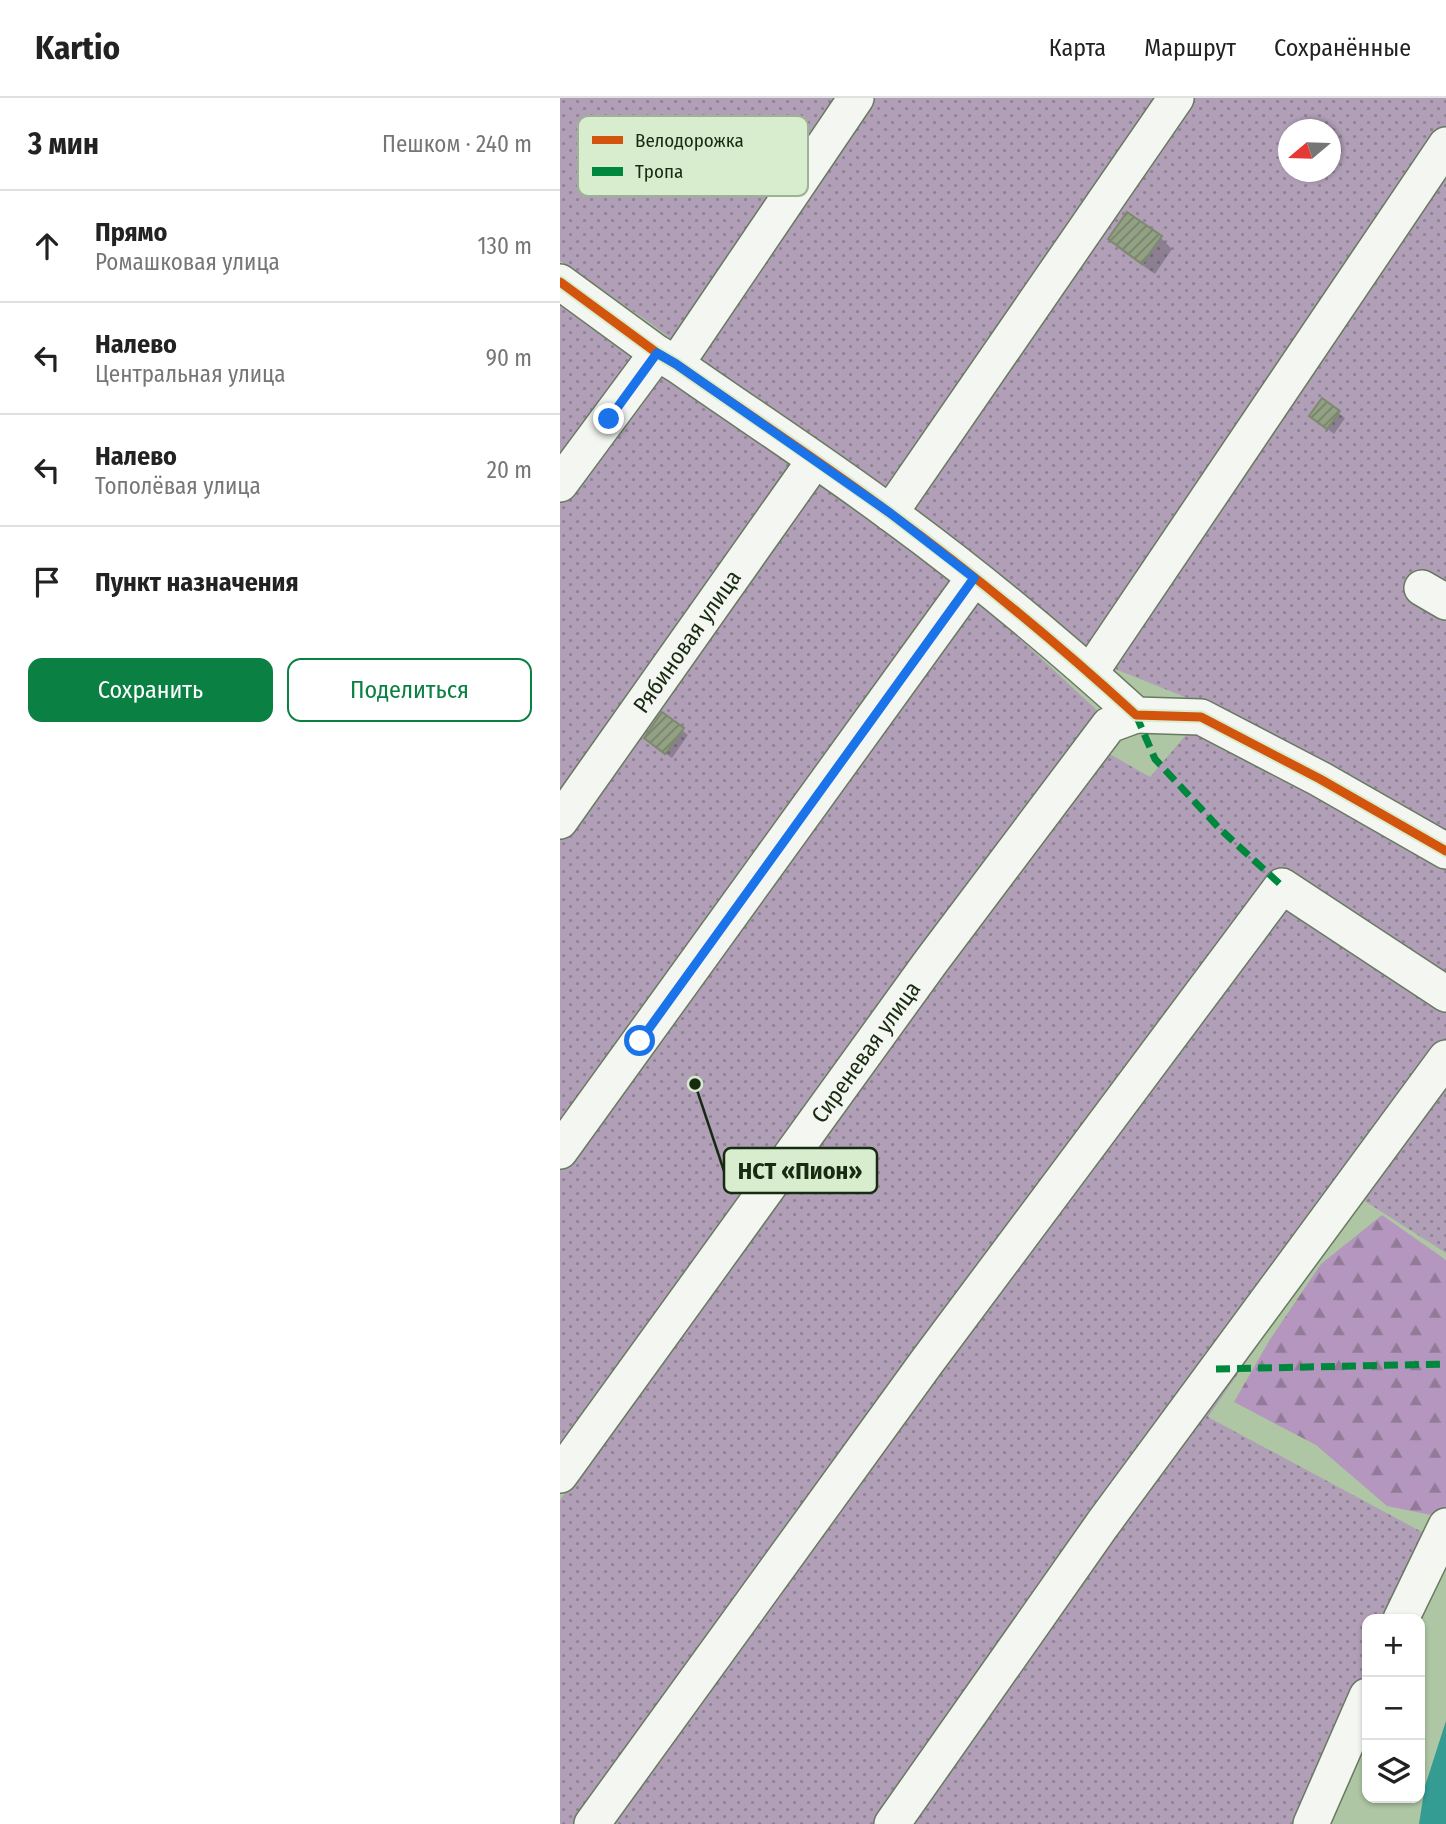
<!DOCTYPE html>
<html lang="ru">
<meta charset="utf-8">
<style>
:root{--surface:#fff;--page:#f6f6f6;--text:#222;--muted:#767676;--line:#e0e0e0;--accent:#0b8043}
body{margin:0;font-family:"Fira Sans Condensed",sans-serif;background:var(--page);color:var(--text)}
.controls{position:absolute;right:21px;bottom:21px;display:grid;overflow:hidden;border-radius:14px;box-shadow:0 2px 5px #0004}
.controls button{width:63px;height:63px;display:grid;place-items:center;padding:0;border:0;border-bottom:2px solid var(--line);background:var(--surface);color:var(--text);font:35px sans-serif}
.compass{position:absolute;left:718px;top:21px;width:63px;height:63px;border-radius:50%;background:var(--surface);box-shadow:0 2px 5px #0004;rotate:251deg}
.stop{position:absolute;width:21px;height:21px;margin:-16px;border:5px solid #1a73e8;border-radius:50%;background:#fff}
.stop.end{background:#1a73e8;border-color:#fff;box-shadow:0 2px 7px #0008}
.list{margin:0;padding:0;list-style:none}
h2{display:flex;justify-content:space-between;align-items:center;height:91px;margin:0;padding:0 28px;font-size:30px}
h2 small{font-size:23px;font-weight:400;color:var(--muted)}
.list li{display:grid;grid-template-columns:46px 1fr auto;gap:21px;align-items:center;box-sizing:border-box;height:112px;padding:0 28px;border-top:2px solid var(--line)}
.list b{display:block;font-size:26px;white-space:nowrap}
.list p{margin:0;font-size:23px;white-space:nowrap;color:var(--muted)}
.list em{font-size:23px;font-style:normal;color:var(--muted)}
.actions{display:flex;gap:14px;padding:21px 28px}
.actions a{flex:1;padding:16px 0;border:2px solid var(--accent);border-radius:14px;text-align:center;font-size:24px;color:var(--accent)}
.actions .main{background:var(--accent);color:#fff}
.icon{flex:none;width:38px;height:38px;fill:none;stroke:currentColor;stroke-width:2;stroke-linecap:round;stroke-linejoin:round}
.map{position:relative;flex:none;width:886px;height:1726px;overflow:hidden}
header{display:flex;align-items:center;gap:42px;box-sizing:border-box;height:98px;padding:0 35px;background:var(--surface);border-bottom:2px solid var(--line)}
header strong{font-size:33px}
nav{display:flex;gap:38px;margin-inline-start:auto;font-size:24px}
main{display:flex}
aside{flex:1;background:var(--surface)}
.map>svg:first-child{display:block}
</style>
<header>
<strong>Kartio</strong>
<nav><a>Карта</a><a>Маршрут</a><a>Сохранённые</a></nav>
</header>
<main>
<aside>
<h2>3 мин<small>Пешком · 240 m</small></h2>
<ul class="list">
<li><svg class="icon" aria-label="ahead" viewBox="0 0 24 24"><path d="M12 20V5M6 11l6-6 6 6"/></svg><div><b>Прямо</b><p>Ромашковая улица</p></div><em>130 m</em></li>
<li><svg class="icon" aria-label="left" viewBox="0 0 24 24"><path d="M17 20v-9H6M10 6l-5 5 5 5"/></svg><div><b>Налево</b><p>Центральная улица</p></div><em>90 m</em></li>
<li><svg class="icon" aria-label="left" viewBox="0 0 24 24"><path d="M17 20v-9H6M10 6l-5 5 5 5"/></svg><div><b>Налево</b><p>Тополёвая улица</p></div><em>20 m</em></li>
<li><svg class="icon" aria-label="arrive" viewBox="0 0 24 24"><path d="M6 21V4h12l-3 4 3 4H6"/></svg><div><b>Пункт назначения</b></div></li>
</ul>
<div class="actions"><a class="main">Сохранить</a><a>Поделиться</a></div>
</aside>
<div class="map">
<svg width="886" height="1726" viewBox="0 0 886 1726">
<defs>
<pattern id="forest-firs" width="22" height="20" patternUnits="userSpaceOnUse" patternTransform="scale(1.75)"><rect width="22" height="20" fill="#b596be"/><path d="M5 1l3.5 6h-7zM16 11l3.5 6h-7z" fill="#927b99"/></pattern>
<pattern id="garden-dots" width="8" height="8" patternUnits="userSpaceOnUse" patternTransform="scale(1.75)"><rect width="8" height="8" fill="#b09fb6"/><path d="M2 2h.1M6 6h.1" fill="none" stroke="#8e8293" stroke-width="1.8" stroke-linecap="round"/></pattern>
<pattern id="building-hatch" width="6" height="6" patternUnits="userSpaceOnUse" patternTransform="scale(1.75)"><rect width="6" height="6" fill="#92a083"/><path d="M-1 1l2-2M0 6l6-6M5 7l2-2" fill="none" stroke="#76836a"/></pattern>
</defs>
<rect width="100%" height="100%" fill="#aec6a4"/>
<path fill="url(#forest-firs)" d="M822 1117 886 1162V1420L827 1408 756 1347 674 1304 709 1243 761 1166Z"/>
<path fill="url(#garden-dots)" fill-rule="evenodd" d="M0 0H886V1155L800 1100 648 1319 873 1440 837 1521H807V1590L747 1726H0V1402L541 651 590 679 650 609 555 571 90 225 0 163ZM729 32H771V74H729Z
M0 206 389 475 542 617 0 1354Z"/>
<path fill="#349c93" d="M886 1623V1726H859L865 1688Z"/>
<path fill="#0003" d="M600 139 612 151 595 176 562 153 550 141Z
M762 303 785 320 774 336 751 318Z
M102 617 128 637 112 660 91 645Z"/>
<path fill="url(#building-hatch)" stroke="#7d8a6e" stroke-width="2" d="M567 114 602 138 582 166 548 141Z
M762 300 780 313 767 331 749 318Z
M102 614 124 630 105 656 84 640Z"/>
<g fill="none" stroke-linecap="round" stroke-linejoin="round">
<g stroke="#687a60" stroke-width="38">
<g id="minor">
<path d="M0 184 97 255 116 266C187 316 260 363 330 415 415 477 498 546 576 617L641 619 760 681 886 753"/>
<path d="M116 266 296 0"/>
<path d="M0 386 97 255"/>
<path d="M330 415 616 0"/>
<path d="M862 490 886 504"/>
<path d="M530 575 886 47"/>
<path id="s1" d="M0 723 255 362"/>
<path d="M0 1053 414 480"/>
<path id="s2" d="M0 1377 370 865 549 627 576 617"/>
<path d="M841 1521 886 1428"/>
<path d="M32 1726 366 1265 722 788 886 896"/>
<path d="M332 1726 542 1427 886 960"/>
<path d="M751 1726 807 1598"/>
</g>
</g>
<use href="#minor" stroke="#f3f6f1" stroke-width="35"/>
<path stroke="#00873e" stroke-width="7" stroke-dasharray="14 7" stroke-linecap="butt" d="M576 617 595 661 659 730 722 788
M656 1271 886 1266"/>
<g stroke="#d7edce" stroke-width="13">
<path id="cycleway" d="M0 184 97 255 116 266C187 316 260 363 330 415 415 477 498 546 576 617L641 619 760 681 886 753"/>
</g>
<use href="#cycleway" stroke="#d3540d" stroke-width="9"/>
</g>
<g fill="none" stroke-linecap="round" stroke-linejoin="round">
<path stroke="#1a73e8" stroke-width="9" d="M49 321 97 255 116 266 330 415 414 480 80 943"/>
</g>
<g text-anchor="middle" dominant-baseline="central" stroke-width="6" stroke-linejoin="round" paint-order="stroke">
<g font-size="23" fill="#192a12" stroke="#d7edce">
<text stroke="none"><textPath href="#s1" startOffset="220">Рябиновая улица</textPath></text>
<text stroke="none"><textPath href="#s2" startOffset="522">Сиреневая улица</textPath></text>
</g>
</g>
<rect x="18" y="18" width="230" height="80" rx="10" fill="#d7edce" stroke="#9eb296" stroke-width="2"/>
<rect x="32" y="38" width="31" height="8" fill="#d3540d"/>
<rect x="32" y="69" width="31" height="9" fill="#00873e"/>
<g font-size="19" fill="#192a12">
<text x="75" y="49">Велодорожка</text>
<text x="75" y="80">Тропа</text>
</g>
<path fill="none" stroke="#192a12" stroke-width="2.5" d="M135 986L164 1073"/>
<circle fill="#192a12" stroke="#d7edce" stroke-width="2.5" cx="135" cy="986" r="7"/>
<rect fill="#d7edce" stroke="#192a12" stroke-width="2.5" x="164" y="1050" width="153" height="45" rx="7"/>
<g font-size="24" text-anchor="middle" font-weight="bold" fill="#192a12">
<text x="240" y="1081">НСТ «Пион»</text>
</g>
</svg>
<div class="controls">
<button>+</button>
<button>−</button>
<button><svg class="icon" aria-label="layers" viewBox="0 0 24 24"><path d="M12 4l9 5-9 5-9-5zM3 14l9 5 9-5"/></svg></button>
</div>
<svg class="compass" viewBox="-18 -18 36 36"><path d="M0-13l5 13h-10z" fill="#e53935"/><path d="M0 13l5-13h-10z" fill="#767676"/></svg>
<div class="stop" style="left:80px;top:943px"></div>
<div class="stop end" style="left:49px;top:321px"></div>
</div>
</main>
